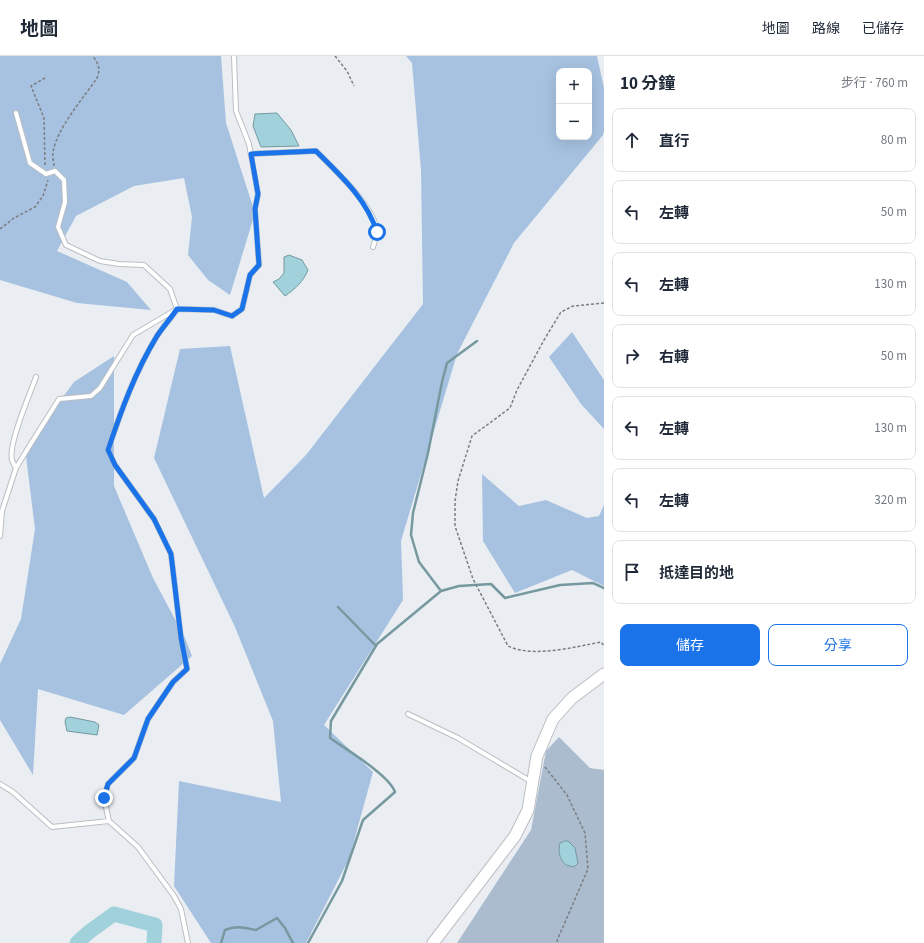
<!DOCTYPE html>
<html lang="zh-TW">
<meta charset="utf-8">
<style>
:root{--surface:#fff;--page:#f6f6f7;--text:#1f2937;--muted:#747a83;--line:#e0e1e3;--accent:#1a73e8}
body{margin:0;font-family:"Source Sans 3","Noto Sans TC",sans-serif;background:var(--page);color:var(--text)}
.controls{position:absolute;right:12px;top:12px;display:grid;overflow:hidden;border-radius:8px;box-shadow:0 4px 16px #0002}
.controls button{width:36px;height:36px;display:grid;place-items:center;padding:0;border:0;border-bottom:1px solid var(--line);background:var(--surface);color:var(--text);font:20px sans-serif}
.stop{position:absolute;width:12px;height:12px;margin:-9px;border:3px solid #1a73e8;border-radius:50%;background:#fff}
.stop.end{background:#1a73e8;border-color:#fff;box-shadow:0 1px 4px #0008}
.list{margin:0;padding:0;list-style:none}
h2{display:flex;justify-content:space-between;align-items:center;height:52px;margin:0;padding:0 16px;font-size:17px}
h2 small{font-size:13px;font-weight:400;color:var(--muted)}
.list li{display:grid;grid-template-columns:26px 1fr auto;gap:12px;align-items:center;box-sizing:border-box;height:64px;margin:0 8px 8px;padding:0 8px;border:1px solid var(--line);border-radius:8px}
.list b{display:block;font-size:15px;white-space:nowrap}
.list em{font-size:13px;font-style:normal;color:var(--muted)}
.actions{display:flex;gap:8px;padding:12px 16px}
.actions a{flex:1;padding:9px 0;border:1px solid var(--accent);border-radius:8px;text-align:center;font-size:14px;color:var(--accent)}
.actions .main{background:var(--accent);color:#fff}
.icon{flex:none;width:22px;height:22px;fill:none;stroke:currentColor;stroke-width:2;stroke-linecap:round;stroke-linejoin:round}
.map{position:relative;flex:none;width:604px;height:887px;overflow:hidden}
header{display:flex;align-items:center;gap:24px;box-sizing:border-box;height:56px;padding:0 20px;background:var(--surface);border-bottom:1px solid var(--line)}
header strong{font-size:19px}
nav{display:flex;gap:22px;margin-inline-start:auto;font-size:14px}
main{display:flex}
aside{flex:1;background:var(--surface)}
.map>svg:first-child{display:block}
</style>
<header>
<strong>地圖</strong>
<nav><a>地圖</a><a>路線</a><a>已儲存</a></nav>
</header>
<main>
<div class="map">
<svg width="604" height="887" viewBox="0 0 604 887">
<rect width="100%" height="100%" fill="#eaeef2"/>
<path fill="#abbccf" d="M559 681 590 712 604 714V887H457L531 774 546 695Z"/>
<path fill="#a6c2e0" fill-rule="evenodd" d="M0 0H221L226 67 255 157 230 239 208 224 188 199 192 161 184 122 134 130 76 160 57 195 127 226 151 254 77 247 0 224Z
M406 0H597L604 32V75L603 79 514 187 457 298 401 485 403 544 324 669 373 716 349 803 306 887H211L174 830 179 725 281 746 273 665 235 571 154 402 180 293 230 290 264 442 306 399 423 248 421 114 412 7ZM559 15H589V81H559Z
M572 276 604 324V373L581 348 549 301Z
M114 300V430L153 522 185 582 192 600 124 659 38 633 33 719 0 664V608L21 563 35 473 25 392 74 326Z
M482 418 519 450 546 444 587 462 599 460 604 449V530L572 514 515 537 483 485Z"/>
<path fill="#a1d2dc" stroke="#7699a0" d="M277 57 291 74 299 90 261 91 253 70 255 58Z
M289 199 302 204 308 214C303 226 295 233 285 240L273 226 279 223 284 217V201Z
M70 661 95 666 99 669 97 679 67 675 65 666 66 662Z
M565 785H568L575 792 578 807 574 811 566 809C559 803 558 795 560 787Z"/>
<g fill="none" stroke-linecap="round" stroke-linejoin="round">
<path stroke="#7699a0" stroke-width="2.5" d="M441 535 419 506 411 479 413 457 428 397 442 326 447 307 477 285
M338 551 376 590
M221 887 225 874C236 869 245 872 256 874L277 862 285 872 293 887
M308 887 342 825 363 764 395 736C389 719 347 694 330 682L331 665 377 588 441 535 459 530 491 528 505 542 560 529 593 527 604 532"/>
<path stroke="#a1d2dc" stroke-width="15" d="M77 887 89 876 114 858 155 869 154 887"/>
<g stroke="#babec2" stroke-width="6">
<path id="lane" d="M16 57 30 107 46 118 55 115 64 124 65 146 58 171 66 189 100 205 119 208 144 209 170 233 177 253C171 262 163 271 157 280 135 316 121 355 108 394L115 409 154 463 171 498 181 582 187 613 173 626 148 663 134 702 108 728 104 742 109 765 138 791 174 840 181 853 188 887
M251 98 316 95C333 112 376 152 377 176 377 181 374 187 373 191
M16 412C15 410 13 407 12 404 8 388 30 338 36 321
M0 480 2 455 16 412 30 389 59 343 91 340 100 332 133 279 177 253 214 254 232 260 242 253 250 219 259 209 255 153 258 138 249 88 236 55 234 0
M408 658 458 682 532 726
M0 728 13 736 52 771 109 765"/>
</g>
<g stroke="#babec2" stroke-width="13">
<path id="secondary" d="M433 887 515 780 528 754 537 700 553 663 572 642 604 618"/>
</g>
<path stroke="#7b7d80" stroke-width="1.5" stroke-dasharray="3 2" stroke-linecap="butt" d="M335 0 347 15 354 30
M45 109 44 62 31 30 45 22
M54 110C54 106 52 101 53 97 55 75 84 41 97 22 101 12 98 8 93 0
M0 173 14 162 35 151 43 140 48 124
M604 247 573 250 561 256 544 284 517 334 510 352 472 380 458 425 455 445V470L473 523 508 590C533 602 574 591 601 586L604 590
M545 711 567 739 585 777 588 813 556 887"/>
<use href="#lane" stroke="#fff" stroke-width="4"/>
<use href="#secondary" stroke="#fff" stroke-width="11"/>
</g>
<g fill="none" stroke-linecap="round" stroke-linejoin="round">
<path stroke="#1a73e8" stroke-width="5" d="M104 742 108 728 134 702 148 663 173 626 187 613 181 582 171 498 154 463 115 409 108 394C121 355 135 316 157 280 163 271 171 262 177 253L214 254 232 260 242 253 250 219 259 209 255 153 258 138 251 98 316 95C341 120 366 142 377 176"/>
</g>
</svg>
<div class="controls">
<button>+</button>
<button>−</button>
</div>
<div class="stop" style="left:377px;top:176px"></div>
<div class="stop end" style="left:104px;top:742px"></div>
</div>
<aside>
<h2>10 分鐘<small>步行 · 760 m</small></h2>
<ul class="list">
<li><svg class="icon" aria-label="ahead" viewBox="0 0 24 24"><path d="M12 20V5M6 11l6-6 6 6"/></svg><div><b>直行</b></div><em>80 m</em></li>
<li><svg class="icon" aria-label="left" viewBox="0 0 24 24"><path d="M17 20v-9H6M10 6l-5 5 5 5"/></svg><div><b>左轉</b></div><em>50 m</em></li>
<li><svg class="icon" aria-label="left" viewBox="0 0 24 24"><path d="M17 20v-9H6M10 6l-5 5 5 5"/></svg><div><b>左轉</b></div><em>130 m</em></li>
<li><svg class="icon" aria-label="right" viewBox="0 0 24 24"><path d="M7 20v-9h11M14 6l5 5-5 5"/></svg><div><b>右轉</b></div><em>50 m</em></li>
<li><svg class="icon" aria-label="left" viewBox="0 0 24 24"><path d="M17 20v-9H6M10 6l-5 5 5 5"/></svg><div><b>左轉</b></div><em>130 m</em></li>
<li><svg class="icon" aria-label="left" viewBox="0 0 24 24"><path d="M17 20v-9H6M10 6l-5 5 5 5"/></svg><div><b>左轉</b></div><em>320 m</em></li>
<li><svg class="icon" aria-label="arrive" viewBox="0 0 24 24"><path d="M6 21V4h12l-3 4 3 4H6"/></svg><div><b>抵達目的地</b></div></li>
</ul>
<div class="actions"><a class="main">儲存</a><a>分享</a></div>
</aside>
</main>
